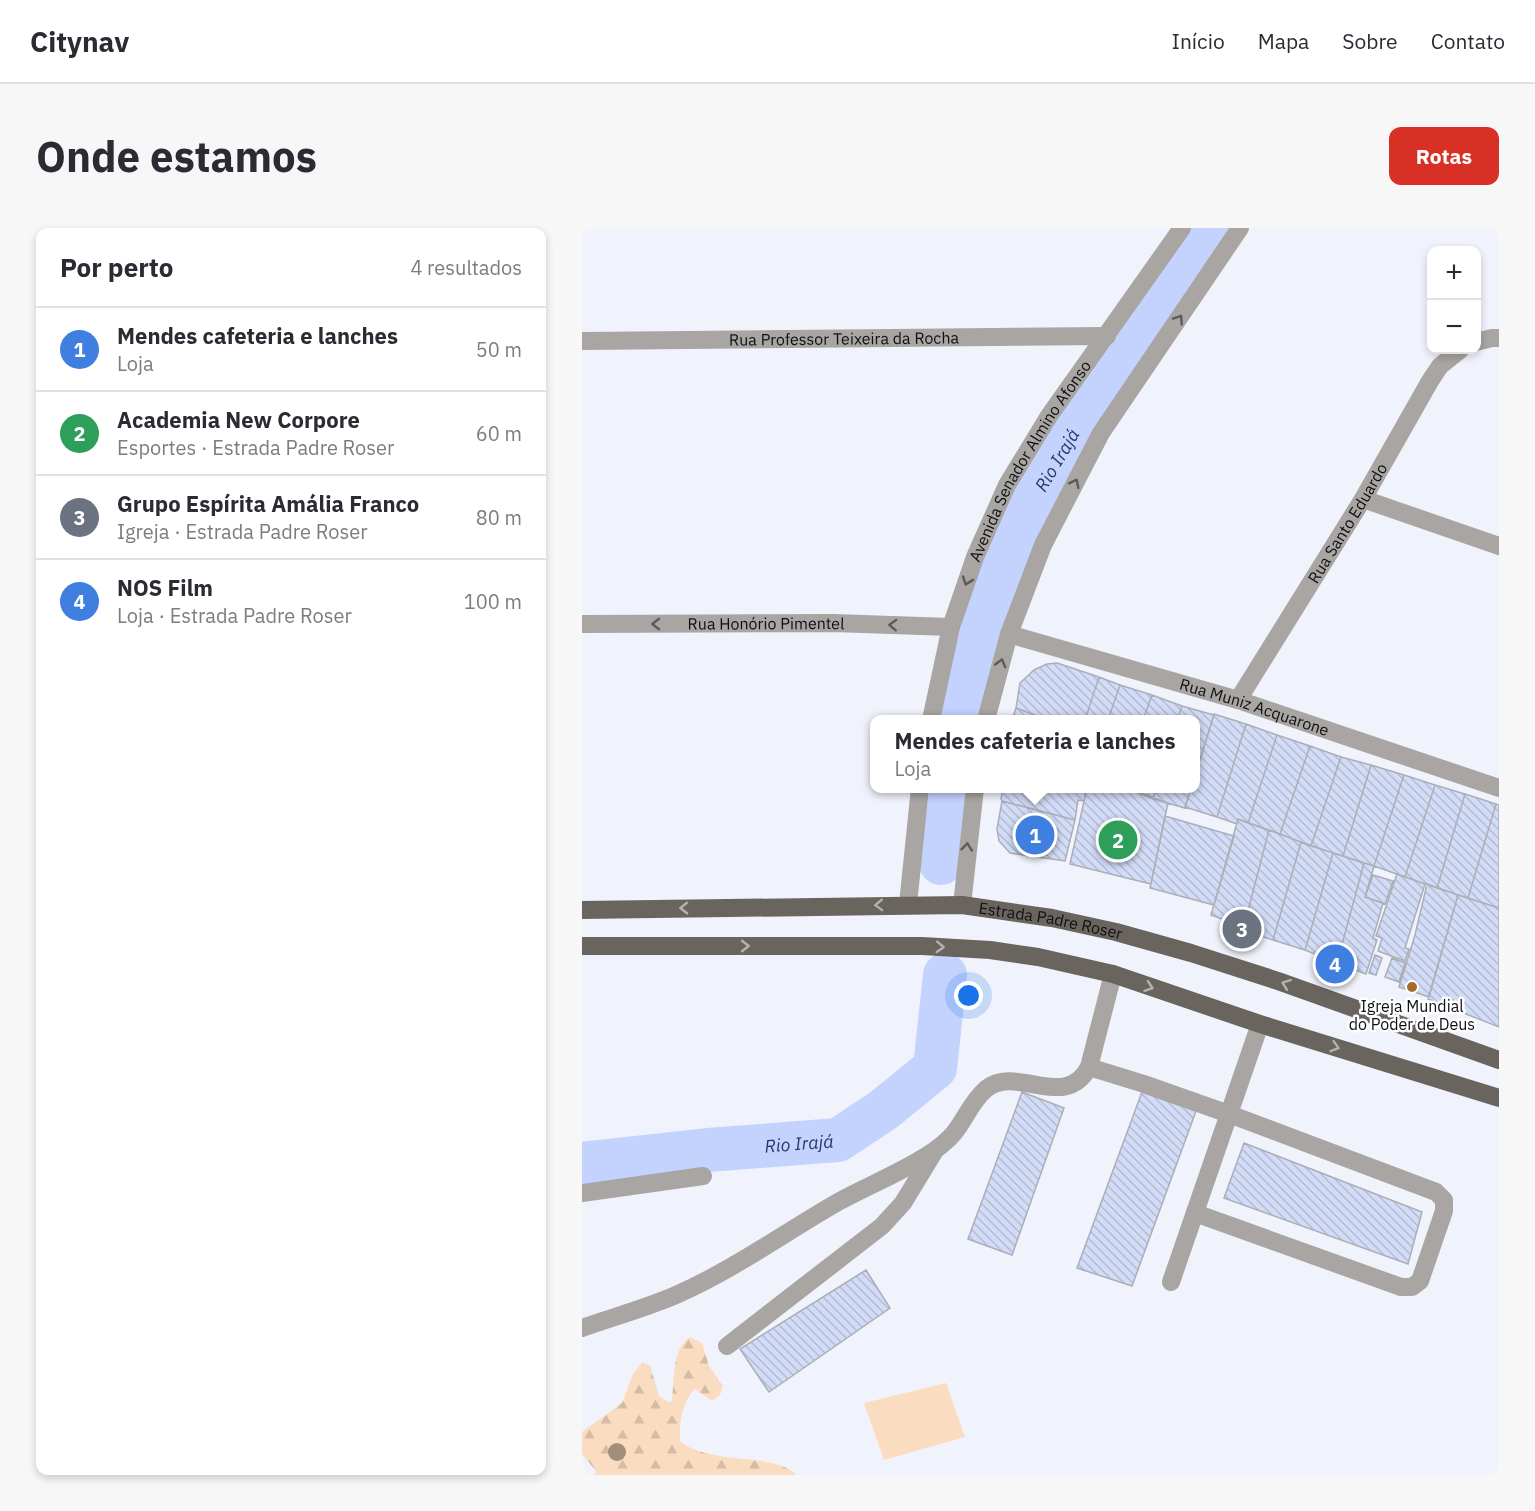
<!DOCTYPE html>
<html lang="pt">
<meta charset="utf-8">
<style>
:root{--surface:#fff;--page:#f7f7f7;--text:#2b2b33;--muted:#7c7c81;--line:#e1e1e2;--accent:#d93025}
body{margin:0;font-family:"IBM Plex Sans",sans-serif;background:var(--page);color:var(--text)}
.controls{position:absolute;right:18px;top:18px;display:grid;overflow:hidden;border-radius:12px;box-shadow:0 3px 9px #0003}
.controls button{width:54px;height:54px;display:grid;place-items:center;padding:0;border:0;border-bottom:2px solid var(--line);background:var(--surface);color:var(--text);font:30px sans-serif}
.you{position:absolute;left:387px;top:768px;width:21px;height:21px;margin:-15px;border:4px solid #fff;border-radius:50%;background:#1a73e8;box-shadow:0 0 0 9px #1a73e833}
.badge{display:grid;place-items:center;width:39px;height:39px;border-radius:50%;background:var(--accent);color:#fff;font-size:20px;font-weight:700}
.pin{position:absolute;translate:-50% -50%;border:3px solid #fff;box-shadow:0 2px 6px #0006}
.popup{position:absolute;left:288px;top:487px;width:330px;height:78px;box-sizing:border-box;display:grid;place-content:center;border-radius:12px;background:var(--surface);filter:drop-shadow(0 2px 4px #0005);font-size:20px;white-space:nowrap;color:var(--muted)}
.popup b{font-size:22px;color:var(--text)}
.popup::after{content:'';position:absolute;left:50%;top:100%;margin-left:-12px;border:12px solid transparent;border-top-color:var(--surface)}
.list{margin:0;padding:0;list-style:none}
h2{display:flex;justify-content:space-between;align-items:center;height:78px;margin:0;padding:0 24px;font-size:26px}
h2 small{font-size:20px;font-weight:400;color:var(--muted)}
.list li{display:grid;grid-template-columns:39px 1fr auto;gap:18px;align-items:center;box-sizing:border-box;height:84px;padding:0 24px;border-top:2px solid var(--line)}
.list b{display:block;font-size:22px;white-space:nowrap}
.list p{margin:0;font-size:20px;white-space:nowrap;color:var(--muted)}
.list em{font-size:20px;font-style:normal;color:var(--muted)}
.map{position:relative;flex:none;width:917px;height:1247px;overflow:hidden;border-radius:12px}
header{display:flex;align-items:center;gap:36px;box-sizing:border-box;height:84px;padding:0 30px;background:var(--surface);border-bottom:2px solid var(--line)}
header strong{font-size:28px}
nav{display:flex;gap:33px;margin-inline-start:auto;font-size:21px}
.intro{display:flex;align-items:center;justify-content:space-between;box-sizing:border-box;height:144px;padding:0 36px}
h1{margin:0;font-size:42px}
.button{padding:15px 27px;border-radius:12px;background:var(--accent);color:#fff;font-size:21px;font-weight:700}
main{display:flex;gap:36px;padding:0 36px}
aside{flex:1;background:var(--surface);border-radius:12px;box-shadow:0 3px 9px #0003}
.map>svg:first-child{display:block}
</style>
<header>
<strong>Citynav</strong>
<nav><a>Início</a><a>Mapa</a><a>Sobre</a><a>Contato</a></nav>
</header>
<div class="intro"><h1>Onde estamos</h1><a class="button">Rotas</a></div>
<main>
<aside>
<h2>Por perto<small>4 resultados</small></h2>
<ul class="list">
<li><span class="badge" style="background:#3f7fe0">1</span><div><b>Mendes cafeteria e lanches</b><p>Loja</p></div><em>50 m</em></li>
<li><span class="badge" style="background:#2e9e5b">2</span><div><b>Academia New Corpore</b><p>Esportes · Estrada Padre Roser</p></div><em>60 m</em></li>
<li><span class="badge" style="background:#6b7280">3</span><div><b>Grupo Espírita Amália Franco</b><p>Igreja · Estrada Padre Roser</p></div><em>80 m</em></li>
<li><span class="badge" style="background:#3f7fe0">4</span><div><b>NOS Film</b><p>Loja · Estrada Padre Roser</p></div><em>100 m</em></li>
</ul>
</aside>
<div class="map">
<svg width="917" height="1247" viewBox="0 0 917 1247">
<defs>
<pattern id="forest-firs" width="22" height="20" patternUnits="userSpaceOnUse" patternTransform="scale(1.5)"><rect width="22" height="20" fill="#fadcc0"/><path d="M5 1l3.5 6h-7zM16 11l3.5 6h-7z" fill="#d5bca4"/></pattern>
<pattern id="building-back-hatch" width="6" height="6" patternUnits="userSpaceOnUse" patternTransform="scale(1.5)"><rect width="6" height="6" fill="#d3dcf7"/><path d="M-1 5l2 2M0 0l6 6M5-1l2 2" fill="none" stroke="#b4bcd3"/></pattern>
</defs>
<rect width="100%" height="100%" fill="#f0f3fc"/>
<path fill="url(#forest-firs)" d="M108 1109 120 1115 127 1138 141 1158 138 1167 130 1173 113 1161C100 1173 97 1196 98 1213 127 1238 195 1224 214 1247H13L14 1243 0 1226V1204L40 1175 51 1146 60 1135 68 1137 77 1168 86 1174 90 1173C92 1154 90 1120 108 1109Z"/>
<path fill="#fadcc0" d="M364 1155 383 1209 302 1232 282 1175Z"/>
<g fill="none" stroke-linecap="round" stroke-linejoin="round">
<g stroke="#c4d2fe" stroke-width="44">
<path id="s1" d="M380 492 384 462 415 351 446 280 513 167 628 0"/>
<path d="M359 635 370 560"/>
<path id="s2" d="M0 936 126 922 256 912 300 883 353 840 363 747"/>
</g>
</g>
<path fill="url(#building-back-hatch)" stroke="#abaeb6" stroke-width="1.5" d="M475 435 517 449 503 492H466L434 480 438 455 452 442 465 436Z
M517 449 538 457 526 492H503Z
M538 457 570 467 561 492H526Z
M570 467 600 478 595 492H561Z
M600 478 632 487 614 545V492H595Z
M434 480 466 492H430Z
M632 486 664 496 635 589 603 579 609 560H614V545Z
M664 496 695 507 666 595 656 591 655 596 635 589Z
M695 507 728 518 698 606 666 595Z
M728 518 759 529 729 618 698 606Z
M759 529 789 537 761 628 729 618Z
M789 537 822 547 792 638 761 628Z
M822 547 853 557 823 649 792 638Z
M853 557 883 566 855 660 823 649Z
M421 560H505L502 573 496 572 493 592 420 573 419 571Z
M505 560H545L586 575 569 656 488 636Z
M545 560H574L571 571Z
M574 560H609L603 580 571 571Z
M883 566 914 576 886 670 855 660Z
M420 573 493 592 483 633 428 625 417 613 415 601Z
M914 576 917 577V680L886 670Z
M583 588 652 608 632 677 568 660Z
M656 591 687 602 662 699 629 687Z
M687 602 719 614 691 712 661 702Z
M719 614 751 625 723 722 691 712Z
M751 625 782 635 755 735 723 722Z
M782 635 792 638 783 669 801 675 791 710 795 712 784 746 755 735Z
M815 646 843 656 823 720 827 721 823 733 796 723 800 710 794 708Z
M791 647 811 653 803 676 783 669Z
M845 656 876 667 847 769 817 759 833 707Z
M876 667 917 680V799L846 771Z
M793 727 800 730 794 747 787 745Z
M810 730 823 735 817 754 803 749Z
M440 864 482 880 430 1027 386 1011Z
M560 864 614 883 550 1058 495 1040Z
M662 915 840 984 826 1036 642 970Z
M284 1042 308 1080 187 1164 158 1121Z"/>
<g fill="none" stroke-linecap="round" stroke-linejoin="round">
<g stroke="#a8a5a2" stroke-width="18">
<path id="s3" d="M0 113 525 108"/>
<path d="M894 114 910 110H917"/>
<path d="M781 271 917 318"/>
<path id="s4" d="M0 396 251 395 369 399"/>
<path id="s5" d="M427 406 656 472 917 560"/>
<path id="s6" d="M656 472 781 271 848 153 858 138 878 122"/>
<path id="s7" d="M349 492 369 399 393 329 425 257 467 188 600 0"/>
<path d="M404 492 427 406 461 317 519 205 658 0"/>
<path d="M326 676 338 560"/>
<path d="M380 677 393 560"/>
<path d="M507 839 531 746"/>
<path d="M0 965 121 948"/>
<path d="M589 1054 678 796"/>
<path d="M0 1100C31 1089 64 1080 94 1067 151 1042 202 1005 256 974 287 957 323 943 352 923 360 917 370 909 375 901 385 887 391 872 404 861 435 836 483 884 507 839L562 856 647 886 854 964 862 972V983L838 1053 830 1059H819L613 985"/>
<path d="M145 1118 300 998 321 975 352 924"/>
</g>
<g stroke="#6a645f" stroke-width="18">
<path id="s8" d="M0 682 380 677 470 690 534 704 609 725 696 753 917 832"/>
<path d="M0 718H340L408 722 456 729 531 746 678 796 917 870"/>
</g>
</g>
<circle fill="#a18e7b" cx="35" cy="1224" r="9"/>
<defs><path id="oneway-chevron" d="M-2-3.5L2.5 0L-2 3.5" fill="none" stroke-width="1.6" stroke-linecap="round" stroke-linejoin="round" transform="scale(1.5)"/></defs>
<g stroke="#5c5a5a">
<use href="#oneway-chevron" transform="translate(597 91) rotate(-56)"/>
<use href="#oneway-chevron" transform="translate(493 255) rotate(-63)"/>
<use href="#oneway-chevron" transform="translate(385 353) rotate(109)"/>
<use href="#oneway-chevron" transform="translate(74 396) rotate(180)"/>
<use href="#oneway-chevron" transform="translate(311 397) rotate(-178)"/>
<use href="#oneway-chevron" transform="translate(419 435) rotate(-75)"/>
<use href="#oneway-chevron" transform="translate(385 619) rotate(-84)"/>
</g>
<g stroke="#b4b2af">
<use href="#oneway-chevron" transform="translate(297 677) rotate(178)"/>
<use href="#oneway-chevron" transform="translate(102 680) rotate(179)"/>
<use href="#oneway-chevron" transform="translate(163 718)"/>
<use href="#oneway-chevron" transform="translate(358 719) rotate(3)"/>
<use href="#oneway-chevron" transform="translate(704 756) rotate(-160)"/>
<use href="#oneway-chevron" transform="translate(567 759) rotate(19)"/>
<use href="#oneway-chevron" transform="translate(753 819) rotate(17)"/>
</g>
<circle fill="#a46b2a" stroke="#fff" stroke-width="2" cx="830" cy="759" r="6"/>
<g text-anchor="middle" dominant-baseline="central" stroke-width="5" stroke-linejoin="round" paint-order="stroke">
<g font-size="16" fill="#0f1013" stroke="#fff">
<text stroke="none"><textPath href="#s3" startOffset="262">Rua Professor Teixeira da Rocha</textPath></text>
<text stroke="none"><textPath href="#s7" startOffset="280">Avenida Senador Almino Afonso</textPath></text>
<text stroke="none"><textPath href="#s6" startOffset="208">Rua Santo Eduardo</textPath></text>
<text stroke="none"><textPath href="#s4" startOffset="184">Rua Honório Pimentel</textPath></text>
<text stroke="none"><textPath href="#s5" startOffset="256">Rua Muniz Acquarone</textPath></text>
<text stroke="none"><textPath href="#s8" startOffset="470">Estrada Padre Roser</textPath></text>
</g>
<g font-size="16" fill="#0f1013" stroke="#fff">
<text x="830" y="778">Igreja Mundial<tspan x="830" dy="18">do Poder de Deus</tspan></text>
</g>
<g font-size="18" font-style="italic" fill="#2a366c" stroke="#fff">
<text stroke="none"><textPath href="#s1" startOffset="279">Rio Irajá</textPath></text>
<text stroke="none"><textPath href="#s2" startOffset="218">Rio Irajá</textPath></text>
</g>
</g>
</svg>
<div class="controls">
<button>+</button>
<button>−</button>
</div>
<div class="you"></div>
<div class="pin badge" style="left:453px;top:607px;background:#3f7fe0">1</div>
<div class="popup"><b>Mendes cafeteria e lanches</b>Loja</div>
<div class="pin badge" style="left:536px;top:612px;background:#2e9e5b">2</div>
<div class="pin badge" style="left:660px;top:701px;background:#6b7280">3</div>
<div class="pin badge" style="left:753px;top:736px;background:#3f7fe0">4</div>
</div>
</main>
